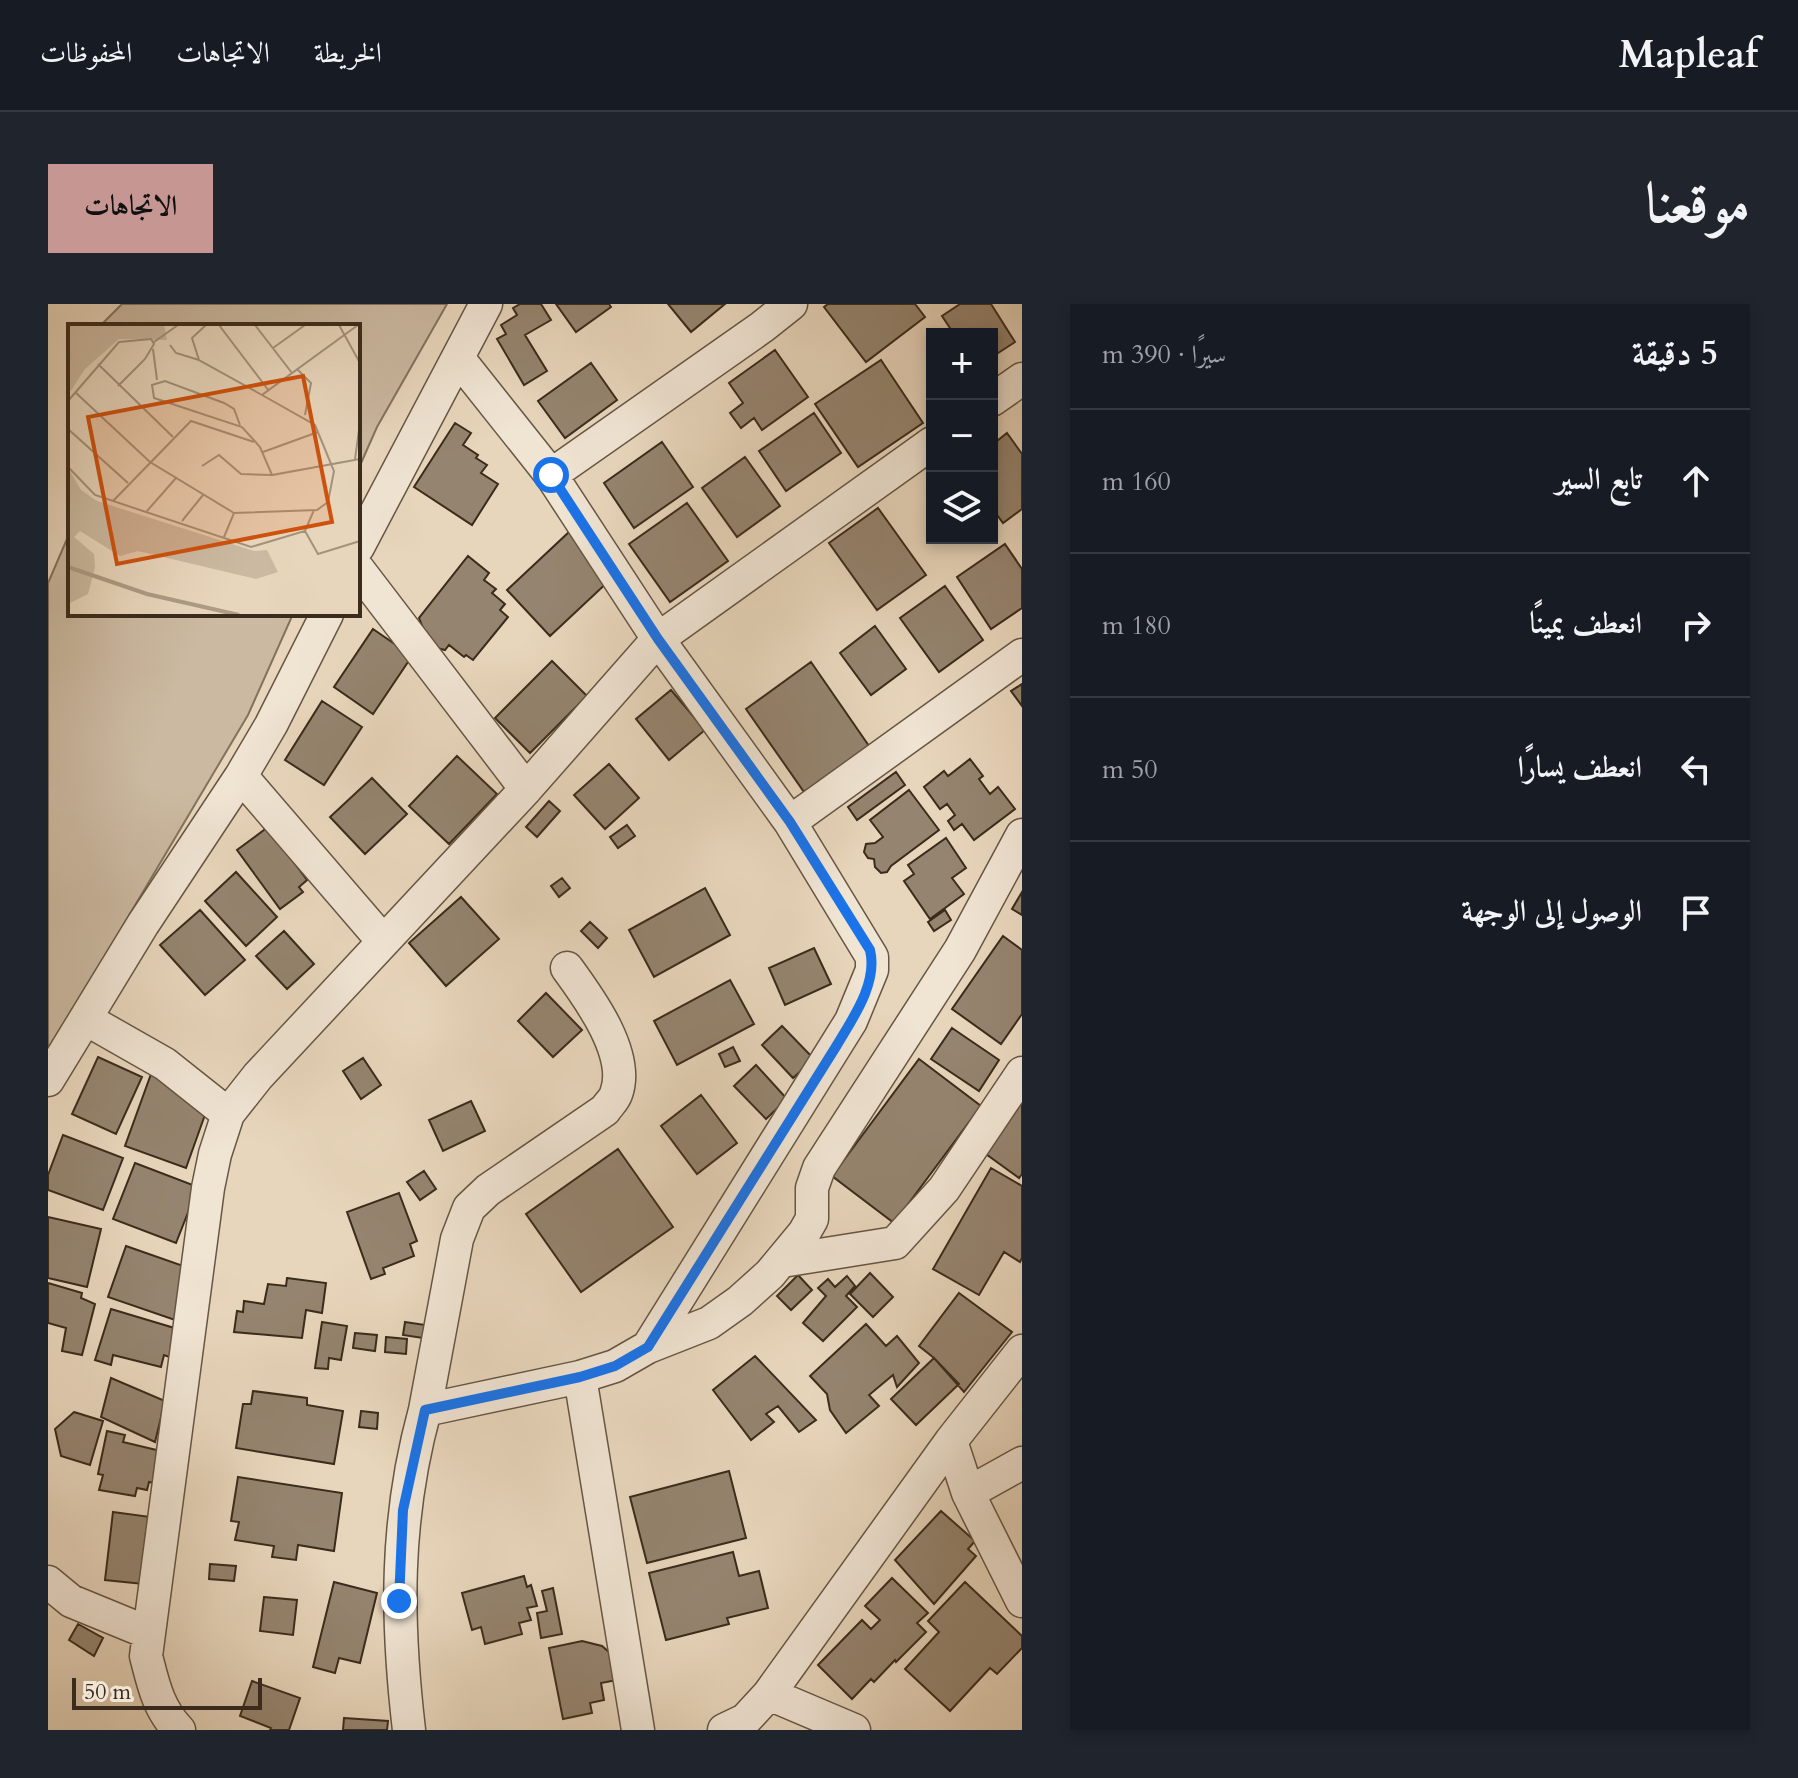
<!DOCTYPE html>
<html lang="ar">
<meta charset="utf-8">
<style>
:root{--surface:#171b24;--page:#20242c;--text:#f1f3f6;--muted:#9ea1a6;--line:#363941;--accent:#c59692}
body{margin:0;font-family:Cardo,Amiri,serif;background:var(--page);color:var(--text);direction:rtl}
.controls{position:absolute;right:24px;top:24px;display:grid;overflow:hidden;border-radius:0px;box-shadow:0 4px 12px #0003}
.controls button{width:72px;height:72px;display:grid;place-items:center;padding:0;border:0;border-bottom:2px solid var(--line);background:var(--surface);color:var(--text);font:40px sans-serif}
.scale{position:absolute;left:24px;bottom:20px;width:190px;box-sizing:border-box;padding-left:8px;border:4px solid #3b2b1c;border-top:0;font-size:22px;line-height:28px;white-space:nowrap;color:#3b2b1c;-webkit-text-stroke:6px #f0e4d3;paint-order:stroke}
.stop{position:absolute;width:24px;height:24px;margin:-18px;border:6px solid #1a73e8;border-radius:50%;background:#fff}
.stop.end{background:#1a73e8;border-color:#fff;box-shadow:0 2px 8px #0008}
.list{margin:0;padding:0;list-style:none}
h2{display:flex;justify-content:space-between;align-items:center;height:104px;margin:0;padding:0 32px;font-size:34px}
h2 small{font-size:26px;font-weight:400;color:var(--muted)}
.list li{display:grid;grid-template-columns:52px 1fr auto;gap:24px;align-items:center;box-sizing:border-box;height:144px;padding:0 32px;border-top:2px solid var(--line)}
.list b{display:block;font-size:30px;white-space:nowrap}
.list em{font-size:26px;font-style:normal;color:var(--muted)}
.icon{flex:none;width:44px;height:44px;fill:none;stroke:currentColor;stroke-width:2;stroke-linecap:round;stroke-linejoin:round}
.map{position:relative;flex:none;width:974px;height:1426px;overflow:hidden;direction:ltr;border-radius:0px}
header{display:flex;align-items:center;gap:48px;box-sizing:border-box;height:112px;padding:0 40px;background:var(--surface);border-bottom:2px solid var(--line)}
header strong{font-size:38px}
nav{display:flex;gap:44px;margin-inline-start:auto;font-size:28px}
.intro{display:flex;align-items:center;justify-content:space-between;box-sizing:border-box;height:192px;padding:0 48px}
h1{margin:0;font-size:56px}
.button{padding:20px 36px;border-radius:0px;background:var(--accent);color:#111;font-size:28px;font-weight:700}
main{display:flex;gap:48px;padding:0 48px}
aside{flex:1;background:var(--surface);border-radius:0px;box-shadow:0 4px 12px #0003}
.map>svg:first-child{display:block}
</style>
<header>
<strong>Mapleaf</strong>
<nav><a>الخريطة</a><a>الاتجاهات</a><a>المحفوظات</a></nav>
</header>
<div class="intro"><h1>موقعنا</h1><a class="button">الاتجاهات</a></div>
<main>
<aside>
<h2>5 دقيقة<small>سيرًا · 390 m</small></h2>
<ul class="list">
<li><svg class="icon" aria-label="ahead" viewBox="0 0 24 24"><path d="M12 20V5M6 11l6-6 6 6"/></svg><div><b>تابع السير</b></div><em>160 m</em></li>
<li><svg class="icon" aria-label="right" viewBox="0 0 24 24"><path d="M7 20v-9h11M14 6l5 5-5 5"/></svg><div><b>انعطف يمينًا</b></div><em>180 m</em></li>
<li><svg class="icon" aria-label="left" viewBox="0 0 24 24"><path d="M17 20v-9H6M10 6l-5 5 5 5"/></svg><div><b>انعطف يسارًا</b></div><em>50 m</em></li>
<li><svg class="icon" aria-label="arrive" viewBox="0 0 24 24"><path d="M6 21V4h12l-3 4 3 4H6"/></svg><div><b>الوصول إلى الوجهة</b></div></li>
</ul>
</aside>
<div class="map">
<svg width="974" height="1426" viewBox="0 0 974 1426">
<rect width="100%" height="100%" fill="#e8d6bc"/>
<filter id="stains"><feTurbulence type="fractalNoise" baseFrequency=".0025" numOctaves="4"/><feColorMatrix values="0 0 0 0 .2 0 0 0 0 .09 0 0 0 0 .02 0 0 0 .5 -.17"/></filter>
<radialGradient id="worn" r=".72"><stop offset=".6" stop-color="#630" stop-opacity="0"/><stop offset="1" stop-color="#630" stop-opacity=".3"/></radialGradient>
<path fill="#cbb9a1" stroke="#83725e" stroke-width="2" d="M74 0H399L329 123 310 166V22H52Z
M22 228V310H245L200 411 0 748V279Z"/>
<path fill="#95846f" stroke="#3b2b1c" stroke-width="2" d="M472 0H493L503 16 477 31 499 67 476 81 449 35 458 30 453 21 469 11 465 4Z
M508 0H561L563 3 528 28Z
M620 0H677L643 28Z
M780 0H867L877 13 818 58 776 3Z
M912 0H943L967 38 944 53V30H906L894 12Z
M727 46 760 93 714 126 706 114 693 124 682 109 695 99 681 79Z
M833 56 875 119 810 163 767 100Z
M543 59 569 96 517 134 490 97Z
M766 109 793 149 738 187 711 147Z
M407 119 423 129 415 141 430 151 428 154 439 161 433 169 450 180 424 221 366 183Z
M959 129 974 150V205L955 219 944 204V141Z
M614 138 645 183 586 224 556 179Z
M697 153 732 202 689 233 654 184Z
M639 199 680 257 622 298 581 240Z
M830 204 878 271 829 306 781 239Z
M521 228 564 274 502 332 459 286Z
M957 240 974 265V304L943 325 909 273Z
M420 252 441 269 436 276 448 285 444 289 457 300 452 306 460 313 425 356 418 351 416 353 401 341 397 346 389 344 379 334 371 314Z
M897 282 935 336 891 368 852 314Z
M827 322 858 365 823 391 792 349Z
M325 325 364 352 325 410 286 383Z
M504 357 539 392 482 449 447 414Z
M763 358 821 442 756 488 698 405Z
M974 380V402L963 387Z
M623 386 657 426 621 456 588 415Z
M274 397 314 423 276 481 237 456Z
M409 452 449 490 401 540 361 502Z
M922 455 935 472 931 475 942 490 950 483 967 505 926 536 914 520 906 526 900 517 907 511 899 500 892 505 876 483 896 467 900 472Z
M561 460 591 494 557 525 526 491Z
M848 468 857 481 809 516 800 503Z
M324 474 359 510 317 550 282 513Z
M861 486 891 526 843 562 839 568 833 569 827 563 826 555 820 554 816 548 818 540 827 539 835 533 822 516Z
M501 497 512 507 489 533 478 523Z
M579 521 587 532 570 544 562 533Z
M220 523 259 576 251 583 255 588 232 605 189 546Z
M898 534 918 564 904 574 916 590 882 615 856 577 866 570 860 561Z
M188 568 229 613 198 642 157 597Z
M514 574 522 584 511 593 503 582Z
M657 584 682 631 606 673 581 626Z
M974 588V611L964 605Z
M413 593 451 635 398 682 361 639Z
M152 606 197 656 157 691 112 641Z
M897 606 903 616 886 627 880 618Z
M542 618 559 634 550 644 533 627Z
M236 627 266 660 239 685 208 652Z
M955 632 974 646V710L953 740 904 705Z
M766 644 783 680 737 701 721 664Z
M682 676 706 720 629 761 606 717Z
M498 689 534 726 505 753 470 717Z
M734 722 766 755 745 774 714 741Z
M904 724 951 756 931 787 883 755Z
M685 743 692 757 677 763 671 750Z
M50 753 94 773 68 830 24 810Z
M315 754 333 781 313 795 295 767Z
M871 755 933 802 846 919 784 872Z
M708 761 739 795 718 815 686 782Z
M103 770 158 808 138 864 77 842Z
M974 784V870L971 874 931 845Z
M653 791 689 839 649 870 613 822Z
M423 797 437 827 395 847 381 816Z
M15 831 75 854 55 906 0 886V871Z
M570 845 625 923 533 988 478 910Z
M87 859 150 883 128 939 65 915Z
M943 864 974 882V954L972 958 956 948 931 991 885 965Z
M376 867 388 885 372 896 359 878Z
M351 889 369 937 362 940 366 952 335 964 337 970 323 975 299 908Z
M0 913 53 925 39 983 0 974Z
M78 942 144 965 127 1016 60 993Z
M822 969 845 993 825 1013 802 990Z
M750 971 764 986 743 1006 729 992Z
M799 972 807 982 798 992 809 1003 775 1037 755 1019 778 992 770 984 780 975 787 983Z
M239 974 278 979 274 1009 258 1006 254 1034 186 1028 189 1007 195 1008 196 997 216 1000 220 980 238 982Z
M0 979 34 989 33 994 47 1000 34 1051 14 1047 18 1024 0 1019Z
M911 989 964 1028 916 1088 886 1054 871 1042Z
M63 1005 133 1026 124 1054 116 1051 113 1063 65 1051 63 1061 47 1056Z
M274 1018 299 1022 293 1056 281 1054 280 1065 267 1064Z
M357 1018 384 1022 382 1035 355 1031Z
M818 1020 838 1042 849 1032 871 1059 849 1083 845 1071 821 1091 831 1102 798 1129 782 1106 779 1090 762 1072Z
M307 1029 329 1031 327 1047 305 1044Z
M338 1033 359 1035 358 1050 337 1048Z
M707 1052 768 1116 751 1128 730 1102 718 1110 726 1118 703 1136 665 1086Z
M886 1054 911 1080 868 1121 843 1095Z
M63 1074 117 1097 107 1138 53 1113Z
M205 1087 259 1094V1101L295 1107 286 1160 188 1144 195 1100H203Z
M313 1107 330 1109 329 1125 311 1123Z
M26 1108 55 1117 42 1161 13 1152 7 1125Z
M59 1127 77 1131 75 1138 117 1148 110 1180 101 1178 99 1186 89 1184 87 1192 51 1186 55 1171 50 1170Z
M681 1167 698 1234 599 1259 582 1193Z
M190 1173 294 1189 286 1247 250 1241 248 1256 224 1253 226 1242 187 1236 191 1218 183 1217Z
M893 1207 927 1237 920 1245 928 1252 886 1300 847 1256Z
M65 1208 110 1214 105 1281 57 1276Z
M685 1248 691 1272 711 1267 720 1304 679 1314 681 1320 618 1336 601 1269Z
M162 1260 188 1262 186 1277 161 1275Z
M476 1272 479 1283 483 1281 489 1302 479 1304 483 1316 471 1319 474 1330 437 1340 433 1323 424 1326 414 1289Z
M844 1274 880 1309 869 1319 878 1328 848 1358 847 1356 826 1378 823 1375 804 1395 770 1361 814 1316 823 1325 832 1316 817 1302Z
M286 1278 329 1289 312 1359 291 1354 287 1369 265 1363Z
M917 1278 974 1332V1344L949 1370 942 1364 902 1407 857 1365 891 1328 880 1317Z
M505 1284 514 1330 493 1334 489 1309 499 1307 494 1287Z
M216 1293 249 1296 245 1331 212 1327Z
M30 1320 55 1334 46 1352 21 1336Z
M534 1337 554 1342 570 1356 574 1375 553 1379 556 1396 542 1399 544 1409 515 1415 501 1344Z
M204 1377 252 1394 241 1426H222L223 1424 192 1412Z
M296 1414 340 1417 339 1426H295Z"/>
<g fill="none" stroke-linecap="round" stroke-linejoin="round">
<g stroke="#665644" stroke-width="35">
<path id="minor" d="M410 54 503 171 610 335 742 518 824 653V666L803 717 600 1043
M944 96 974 75
M503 171 714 23 743 0
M310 243 438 0
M310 265 478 485
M193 472 335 637
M742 518 974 351
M38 715 117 760 180 810
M0 776 95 620 193 472 223 421 279 310
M734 957 847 939 896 885 974 769
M532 1073 590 1426
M377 1106 409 935 421 904 440 886 557 806C560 801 566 796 568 790 583 751 541 694 519 664
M903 1137 974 1047
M920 1189 974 1159
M0 1278 23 1297 101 1329
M721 1390 806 1426
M131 1426C110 1405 105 1379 98 1352L160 884 167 850 180 810 210 772 478 485 610 335 884 139
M361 1426C348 1315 347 1215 377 1106L532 1073 567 1062 600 1043 661 1019 692 997 722 970 756 929 764 915V884L771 864 912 646 974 531
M676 1426 697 1416 721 1390 903 1137 920 1189 974 1297"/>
</g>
<use href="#minor" stroke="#f0e4d3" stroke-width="32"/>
</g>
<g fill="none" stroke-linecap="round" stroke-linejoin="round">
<path stroke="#1a73e8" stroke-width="10" d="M351 1297 355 1206 377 1106 532 1073 567 1062 600 1043 789 741C805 714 830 679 822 646L742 518 610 335 503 171"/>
</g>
<g transform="translate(20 20)">
<rect width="292" height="292" fill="#e8d6bc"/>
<path d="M0 1H96L99 16 51 15 17 45 0 71ZM0 144 13 166 29 177 186 227 199 226 210 248 188 255 70 227 52 232 12 207 6 213 26 230 27 243 20 270 0 280Z" fill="#cbb9a1"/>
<path fill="none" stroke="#ad9c86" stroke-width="4" d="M0 243 79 270 171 291"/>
<path fill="none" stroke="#a3927c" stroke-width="2" d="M138 1 124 14 131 36 194 71M151 1 201 67M187 1 224 49M271 1 292 39M86 18 110 1M102 21 108 29 131 36M205 24 237 1M85 25 89 56M30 40 105 113M229 45 243 59 237 91M7 68 82 138 166 189 249 186 260 178 266 147 247 101 194 71 290 1M0 77 51 18 83 15 86 20 77 35 50 62M172 101 166 85 156 79 97 57 84 61 86 74 174 103 192 123 204 151 292 135M0 105 60 159M195 128 250 108M287 135 292 99M134 142 151 131 173 150 204 151M0 143 27 171 183 223 237 207 246 186M45 177 123 97 186 118M79 187 108 154M114 197 135 171M237 207 250 230 292 217M156 213 166 189"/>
<path fill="#ce520e" fill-opacity="0.15" stroke="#ce520e" stroke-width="4" d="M235 52 264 198 49 240 20 93Z"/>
<rect width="292" height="292" fill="none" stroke="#3b2b1c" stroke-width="4"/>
</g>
<rect width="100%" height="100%" filter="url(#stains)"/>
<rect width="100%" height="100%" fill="url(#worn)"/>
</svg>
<div class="controls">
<button>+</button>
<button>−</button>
<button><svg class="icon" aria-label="layers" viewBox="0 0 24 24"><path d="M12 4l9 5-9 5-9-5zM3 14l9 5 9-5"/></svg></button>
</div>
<div class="scale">50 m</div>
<div class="stop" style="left:503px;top:171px"></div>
<div class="stop end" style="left:351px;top:1297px"></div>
</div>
</main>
